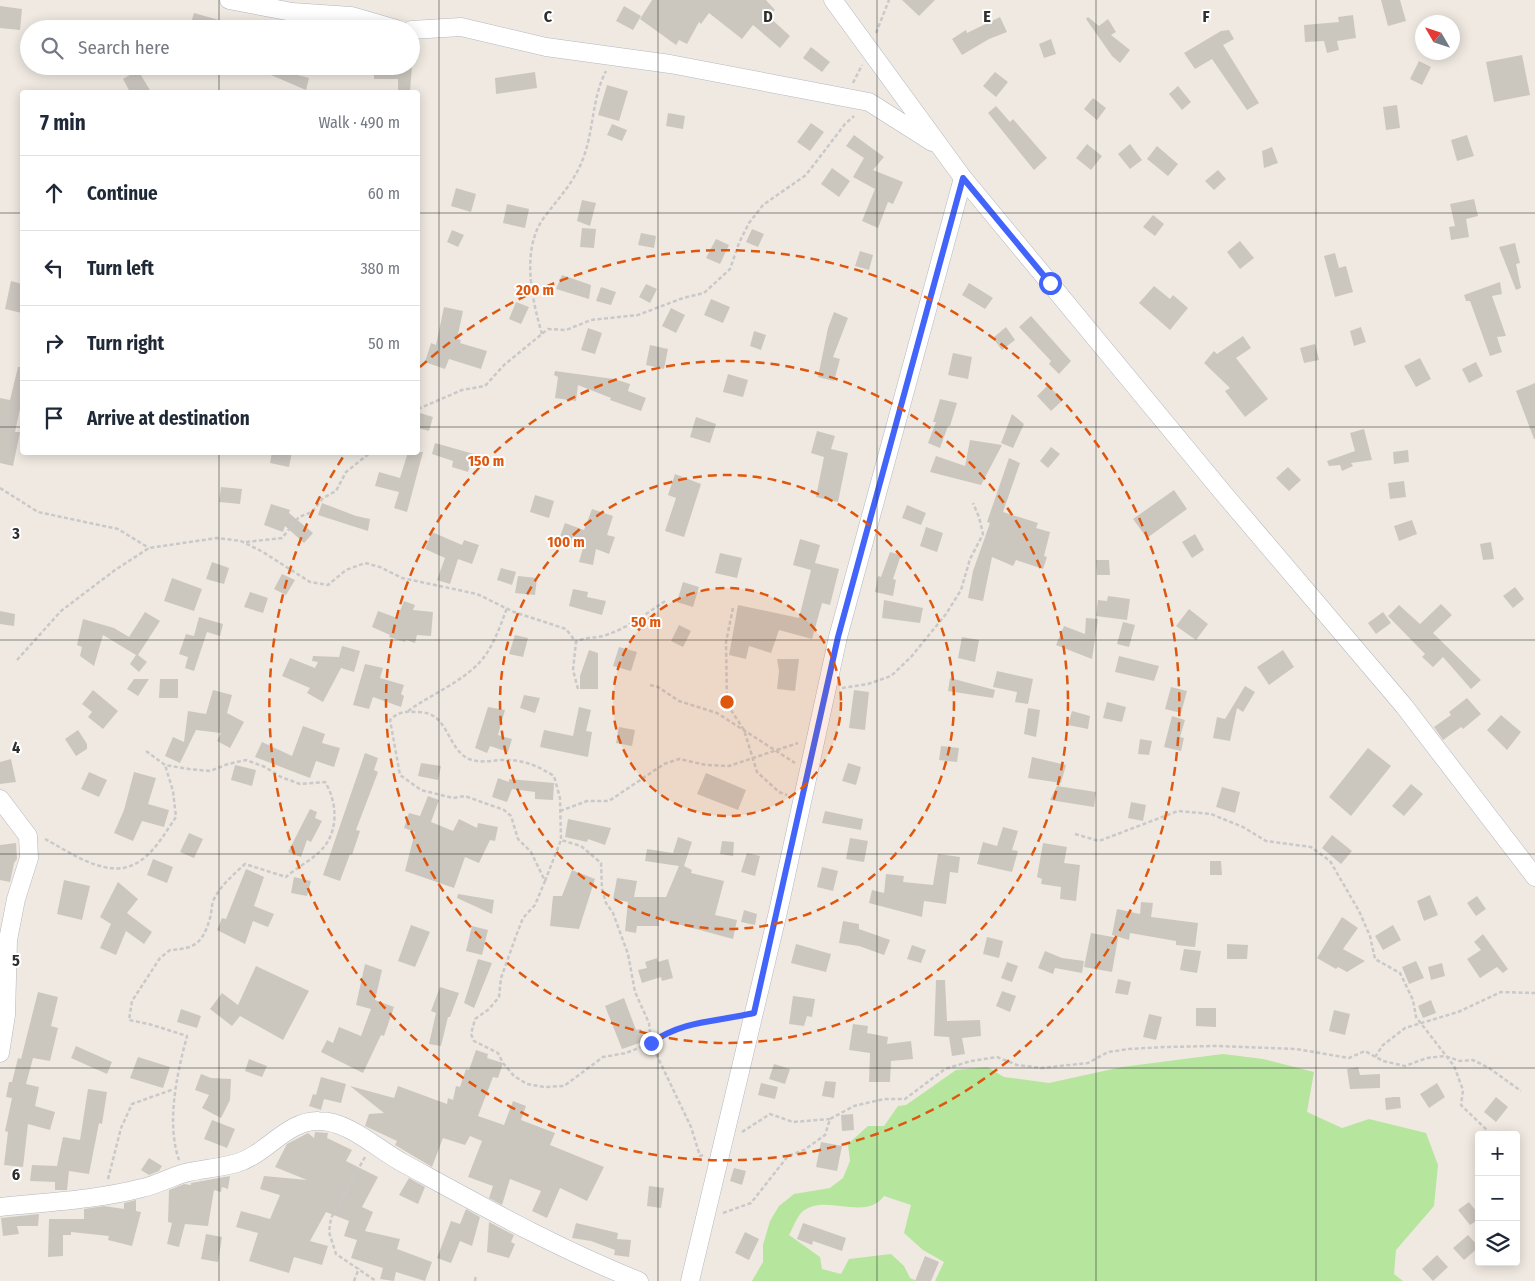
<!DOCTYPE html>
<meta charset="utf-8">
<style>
:root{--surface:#fff;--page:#f6f6f7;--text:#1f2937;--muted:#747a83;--line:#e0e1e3}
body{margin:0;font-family:"Fira Sans Condensed",sans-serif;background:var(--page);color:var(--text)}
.controls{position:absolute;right:15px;bottom:15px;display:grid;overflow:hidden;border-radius:5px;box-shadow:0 2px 12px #0003}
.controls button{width:45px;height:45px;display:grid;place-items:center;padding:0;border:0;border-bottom:1px solid var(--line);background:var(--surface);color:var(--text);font:25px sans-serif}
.compass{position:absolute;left:1415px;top:15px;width:45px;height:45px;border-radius:50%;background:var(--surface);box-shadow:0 2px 12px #0003;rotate:309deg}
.stop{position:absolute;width:15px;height:15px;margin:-11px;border:4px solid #4264fb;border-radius:50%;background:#fff}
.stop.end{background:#4264fb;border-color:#fff;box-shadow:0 1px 5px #0008}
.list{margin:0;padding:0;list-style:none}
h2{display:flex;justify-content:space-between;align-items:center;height:65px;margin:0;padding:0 20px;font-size:21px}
h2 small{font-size:16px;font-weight:400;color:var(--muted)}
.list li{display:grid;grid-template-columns:32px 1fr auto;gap:15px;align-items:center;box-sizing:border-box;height:75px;padding:0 20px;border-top:1px solid var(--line)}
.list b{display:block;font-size:19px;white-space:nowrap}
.list em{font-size:16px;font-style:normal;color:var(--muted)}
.icon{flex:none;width:28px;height:28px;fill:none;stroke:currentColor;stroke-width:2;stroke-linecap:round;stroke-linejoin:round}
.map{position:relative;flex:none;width:1535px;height:1281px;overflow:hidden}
.search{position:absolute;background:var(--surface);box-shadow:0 2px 12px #0003;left:20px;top:20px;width:400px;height:55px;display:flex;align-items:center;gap:12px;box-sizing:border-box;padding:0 18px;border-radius:28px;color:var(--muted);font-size:19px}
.panel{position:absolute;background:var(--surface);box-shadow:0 2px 12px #0003;left:20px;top:90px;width:400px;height:365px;border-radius:5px}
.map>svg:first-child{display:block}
</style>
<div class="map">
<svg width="1535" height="1281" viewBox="0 0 1535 1281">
<rect width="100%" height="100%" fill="#efe9e1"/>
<path fill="#b6e59e" d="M1223 1054 1263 1059 1314 1072 1307 1112 1342 1128 1369 1119 1426 1133 1438 1165 1434 1206 1396 1250 1394 1274 1403 1281H935L944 1262 923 1250 904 1233 911 1205 884 1196C865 1222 827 1193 803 1211 797 1216 793 1228 789 1235L820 1257 822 1269 841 1274 849 1259 891 1254 904 1266 910 1278 917 1281H752L763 1262V1245L770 1221 779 1206 794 1194 830 1188 843 1178 850 1161 848 1144 868 1126H884L898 1106 906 1105 956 1070 987 1067 1004 1077 1049 1083 1122 1067Z"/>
<path fill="#cbc7bf" d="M652 0H766L775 10 768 16 790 36 780 48 753 25 742 39 709 13 701 24 699 22 687 44 679 40 676 45 640 19Z
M902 0H935L919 16Z
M1381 0H1400L1406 21 1388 26Z
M0 6 22 9 20 30 0 28Z
M624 6 641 16 633 30 616 21Z
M194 13 237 25 236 29H189Z
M1353 15 1356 38 1337 41 1339 50 1327 53 1324 41 1305 42 1304 25 1339 22 1338 17Z
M1000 17 1007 32 989 39 962 55 952 39 966 30 967 33Z
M1088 17 1099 26 1108 19 1116 32 1111 35 1130 50 1120 63 1112 56 1086 19Z
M1229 30 1234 39 1223 45 1259 103 1247 110 1212 59 1195 69 1184 53 1221 31Z
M1051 39 1056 54 1044 58 1039 44Z
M811 47 830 62 822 72 803 58Z
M1522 55 1530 95 1494 102 1486 62Z
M1419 61 1431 67 1422 85 1410 79Z
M250 66H288L286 72 309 78 306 90Z
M374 66H412L410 92H398V79H374Z
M138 70 151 92H130L123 79Z
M535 72 537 88 496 94 495 78Z
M995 72 1008 82 996 97 983 86Z
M607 85 628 91 619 121 598 115Z
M1178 86 1191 102 1182 110 1169 94Z
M1093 98 1106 108 1097 120 1084 109Z
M1397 105 1400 128 1386 130 1383 107Z
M996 106 1010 122 1013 119 1047 158 1034 170 988 113Z
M668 113 685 116 683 129 666 126Z
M811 123 824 132 810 151 797 142Z
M612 124 627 130 622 141 607 135Z
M854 135 884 157 873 170 903 182 893 204 888 202 878 228 862 221 875 189 853 177 864 158 846 146Z
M1467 135 1474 156 1457 161 1451 140Z
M1087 144 1102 156 1091 170 1076 158Z
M1130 144 1142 160 1130 169 1118 154Z
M1157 146 1178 164 1168 176 1147 159Z
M1272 147 1278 163 1264 168 1262 151Z
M832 168 850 181 839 197 821 184Z
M1218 170 1226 179 1214 190 1205 181Z
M456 188 476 194 471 212 451 206Z
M1474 199 1478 216 1466 219 1469 237 1451 240 1449 227 1455 226 1450 204Z
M582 200 596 203 590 226 577 221Z
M507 204 529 209 525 228 503 223Z
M1153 215 1164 224 1155 236 1143 227Z
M582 228 596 229 594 248 580 247Z
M752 229 764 234 758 247 746 242Z
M452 230 464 235 458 247 447 242Z
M641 233 656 236 654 248 638 245Z
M716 239 729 245 720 264 706 258Z
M1240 241 1254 258 1240 269 1227 252Z
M1515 243 1520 263 1516 264 1521 288 1516 290 1499 247Z
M860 251 873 255 869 270 855 266Z
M1335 253 1339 268 1346 266 1353 292 1335 297 1324 256Z
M562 275 591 285 589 299 556 289Z
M11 281 22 284V313L5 309Z
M1500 282 1502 294 1492 296 1506 336 1497 337 1502 352 1490 356 1470 301H1466L1464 295Z
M969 283 993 298 985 309 962 295Z
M646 284 657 289 650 303 639 297Z
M1154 286 1170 299 1173 295 1188 308 1170 330 1139 303Z
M601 287 616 292 611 305 596 301Z
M711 299 730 307 723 323 704 315Z
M516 302 529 307 521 324 509 319Z
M444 307 463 311 457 339 461 340 460 343 487 351 481 369 449 359 445 369 425 362 431 343 436 345Z
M671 308 685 315 676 333 662 326Z
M834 312 848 318 833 357 840 359 834 381 818 377 828 328Z
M1031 316 1071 361 1059 374 1049 364 1051 361 1019 327Z
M1006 327 1015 340 1002 350 993 338Z
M1361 327 1366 342 1354 346 1350 331Z
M588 328 602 333 595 354 581 350Z
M754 331 766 335 761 350 750 346Z
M1243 336 1251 348 1236 358 1268 399 1245 417 1225 391 1230 388 1204 363 1214 351 1217 354Z
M1315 344 1319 360 1304 363 1300 348Z
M650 345 668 349 664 369 646 365Z
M953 353 972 357 968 379 948 375Z
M1420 358 1431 379 1416 387 1404 366Z
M1476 362 1483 376 1469 383 1462 369Z
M18 367H22V399L15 432H20L13 466 0 463V398L10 400Z
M555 371 614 379 630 384 628 391 646 398 641 411 610 400 611 398 578 385 576 401 555 398 558 377 554 375Z
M728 374 748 380 743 397 723 392Z
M1535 383V439H1534L1516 391Z
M1048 385 1063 400 1051 411 1037 396Z
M940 399 957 403 950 426H948L940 448 928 443 936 422H933Z
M420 413 433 417 429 431 418 428Z
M1012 414 1024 424 1013 448 1001 443Z
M696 417 716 424 710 443 690 437Z
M1364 429 1372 460 1351 463 1353 466 1342 471 1340 465 1329 466 1327 461 1355 451 1350 433Z
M817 431 835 436 831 449 848 453 838 502 816 497 824 457 811 453Z
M970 440 1002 445 981 485 930 472 936 456 965 466Z
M435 443 474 454 468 472 452 467 453 461 432 454Z
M1051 447 1060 454 1048 468 1040 461Z
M1408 450 1409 462 1394 464 1393 452Z
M272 452H292L289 467 270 463Z
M408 452H423L407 512 394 508 399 492 375 486 379 472 400 478Z
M1009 458 1020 463 1003 512 1038 523 1036 528 1050 532 1044 556 1047 557 1043 569 1016 560 1013 566 992 557 983 601 968 598 973 571 990 523 987 522Z
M1288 467 1301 480 1289 491 1276 478Z
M675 474 701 484 684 537 665 531 676 498 668 495Z
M1404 481 1406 497 1390 499 1388 483Z
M221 487 242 489 240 504 219 502Z
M1174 490 1187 509 1147 538 1133 519Z
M535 495 554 501 549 518 530 512Z
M322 503 356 516 370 519 368 531 318 515Z
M271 504 290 510 289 513 313 533 304 543 285 526 283 532 264 525Z
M907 505 926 513 921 525 902 518Z
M592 509 613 516 607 535 615 537 609 554 596 549 593 565 579 562 583 548 559 539 565 523 584 530Z
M1412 520 1417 534 1399 541 1394 526Z
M926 527 943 533 937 552 920 546Z
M432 532 462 545 464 540 479 545 472 564 458 559 450 584 437 580 445 558 425 549Z
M1195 534 1204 550 1192 558 1182 542Z
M800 539 820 545 815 563 839 569 830 605 822 603 812 639 779 630 771 653 749 646 746 659 729 655 738 605 799 618 811 570 793 565Z
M1491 542 1494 559 1483 560 1480 544Z
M890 552 901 555 893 579 896 580 893 596 875 592 878 576 881 577Z
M720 553 742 558 737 578 715 573Z
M1096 560H1109L1110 575H1097Z
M212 562 229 568 224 584 206 579Z
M501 568 516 572 512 585 497 580Z
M282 574 295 580 286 595 274 589Z
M518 576 537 578 535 595 515 593Z
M172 578 202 589 194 611 164 601Z
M683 582 699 587 693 607 677 602Z
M1515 587 1524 599 1513 608 1503 596Z
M573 589 588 592 587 597 606 601 602 615 569 606Z
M250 592 268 598 263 613 244 607Z
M1108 596 1130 599 1127 620 1096 616 1098 600 1107 601Z
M884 600 923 608 920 623 882 618Z
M404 601 415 605 413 610 433 612 431 636 417 635 415 643 406 640 405 642 389 637 390 635 372 627 378 611 397 618Z
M1441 604 1452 615 1433 633 1481 680 1471 689 1443 657 1433 667 1422 657 1425 654 1388 616 1399 605 1420 624Z
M1189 609 1208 624 1196 640 1176 626Z
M0 611 15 614 14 626 0 624Z
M145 612 160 621 138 655 147 662 139 672 130 664 136 655 103 635 94 666 80 656 82 647 77 645 83 619 114 628 129 637Z
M1383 612 1391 623 1376 634 1368 623Z
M199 617 223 624 220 636 207 632 194 671 185 668 188 657 179 654 186 634 194 636Z
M1086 618 1098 619 1092 659 1056 645 1064 626 1085 634Z
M1123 622 1135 625 1129 647 1117 644Z
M679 625 691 631 683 647 671 641Z
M515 635 528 638 523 657 509 654Z
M962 637 979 640 975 662 958 658Z
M342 646 360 651 354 672 341 668 323 702 307 693 310 688 282 676 290 658 315 668 318 662 312 661 313 656 339 657Z
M619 647 637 652 631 671 613 666Z
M589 650 598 653V689H580V676Z
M1283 650 1294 667 1269 685 1257 667Z
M1119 656 1159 666 1154 681 1115 672Z
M777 659H799L795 691 777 689 779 671Z
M365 664 383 668 380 678 404 685 401 694 404 696 401 707 373 697 369 709 353 705Z
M997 671 1033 679 1028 704 1015 702 1017 692 993 687Z
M950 678 995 690 993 698 948 691Z
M134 679H149L138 696 127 689Z
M160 679H178V698H159Z
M1245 686 1255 692 1243 712 1237 708 1230 741 1213 738 1217 717 1225 719Z
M1171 687 1187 691 1181 713 1165 709Z
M93 690 118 711 103 729 88 717 92 712 82 704Z
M213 690 232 695 227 713 244 722 230 748 217 741 221 733 196 730 180 763 165 756 173 737 184 742 188 711 206 714Z
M854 690 869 692 865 730 849 728Z
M524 695 540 698 535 713 520 708Z
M1467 698 1481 714 1463 729 1461 727 1443 740 1434 727 1451 715 1449 712Z
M1107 702 1126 707 1122 722 1103 718Z
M488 707 505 710 498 735 512 739 508 752 490 746 487 753 475 748Z
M579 707 591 710 586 731 592 732 588 757 540 747 544 730 573 736Z
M1028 708 1040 710 1036 737 1024 734Z
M1072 711 1090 716 1088 729 1068 725Z
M1501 715 1521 732 1507 750 1487 730Z
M1172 716 1185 720 1180 737 1184 738 1181 751 1164 747Z
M303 726 325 734 322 743 340 748 334 767 316 761 310 778 255 757 262 742 292 756Z
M619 727 635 730 632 746 616 743Z
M78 730 87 744V749L76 756 65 739Z
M1140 739 1152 741 1149 755 1138 754Z
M941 746 959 748 957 762 939 760Z
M1368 748 1391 766 1351 816 1329 797Z
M365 753 378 758 374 770 378 772 356 830 360 831 352 855 350 854 340 881 323 875Z
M1032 757 1066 765 1061 783 1028 778Z
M11 759 16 782 0 784V762Z
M421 763 441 766 438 780 418 776Z
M848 763 861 767 856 785 842 781Z
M235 765 256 770 252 786 231 780Z
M89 772 107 780 99 797 81 789Z
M134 772 156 778 148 804 169 810 164 827 142 821 133 841 114 833 124 810Z
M706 773 746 790 738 810 697 794Z
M498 778 509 782V779L554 783 553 800 535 799V792L512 789 507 802 492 797Z
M1411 784 1423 794 1404 816 1392 806Z
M1057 786 1096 792 1094 807 1050 800Z
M1222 787 1240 792 1235 813 1216 807Z
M428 796 439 800 431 822 453 831 459 819 477 828 478 823 498 827 495 841 490 840 479 863 465 857 454 888 405 871 415 832 404 828 409 813 420 816Z
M1131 802 1146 805 1143 821 1128 818Z
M310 809 317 812 315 818 322 821 311 842 307 840 301 857 288 852Z
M825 811 863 819 861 830 822 823Z
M568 819 611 828 605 845 588 839 587 842 565 837Z
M1003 827 1018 831 1012 850 1018 851 1012 872 977 864 983 842 997 846Z
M189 833 203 839 194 858 180 852Z
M1332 835 1352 851 1341 864 1322 848Z
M678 837 692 842 684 866 692 870 691 873 724 881 715 915 737 920 733 939 659 919V926H637L636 933 625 931 628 902 613 899 617 878 637 881 634 897H666L679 866 645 861 647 849 673 853Z
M850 838 868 841 864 862 846 859Z
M722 841 734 842 733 856 720 854Z
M16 843 17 859 14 863 10 882 0 880V845Z
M1043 843 1067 847 1064 863 1080 865 1076 901 1060 899 1061 887 1041 884 1042 879 1037 877Z
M747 853 760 856 755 876 741 872Z
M938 854 960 857 958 873 950 872 946 904 924 901 922 917 869 903 872 890 884 893 886 874 904 876 903 882 933 885Z
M153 859 173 867 167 883 147 875Z
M1210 861H1221L1222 875H1210Z
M822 867 838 871 833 891 817 887Z
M246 869 264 877 254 906 274 914 268 927 253 921 245 944 217 930 222 918 226 919Z
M572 870 595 879 579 929 550 926 553 896H562Z
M294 877 311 881 307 896 291 893Z
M64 880 90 886 82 920 57 914Z
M118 882 138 899 127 913 152 932 144 944 126 931 116 955 100 948 111 924 100 917Z
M458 894 494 900 492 914 457 898Z
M1430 895 1438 915 1424 921 1417 901Z
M1477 896 1486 909 1476 916 1467 903Z
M1141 902 1153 903 1151 917 1198 923 1195 947 1176 945V941L1130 933 1129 940 1112 935 1117 909 1140 914Z
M744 910 757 914 755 925 741 922Z
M1342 917 1358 928 1343 949 1365 961 1347 972 1338 967 1336 969 1317 958Z
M843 921 859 924V929L890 940 884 955 859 946 839 943Z
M411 925 430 932 415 967 398 961Z
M1393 925 1401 940 1383 950 1375 936Z
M472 926 488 930 482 955 466 951Z
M1091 933 1118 938 1112 972 1084 967Z
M1483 934 1508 969 1503 973 1497 967 1480 978 1467 959 1481 950 1474 942Z
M987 937 1003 941 999 958 983 954Z
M796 944 831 954 826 972 791 963Z
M1227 944 1248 945 1247 959H1227Z
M912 945 926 950 921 963 907 959Z
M1184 949 1201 951 1197 973 1180 970Z
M1045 951 1062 958 1084 961 1082 973 1055 968 1053 974 1038 968Z
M657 958 658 962 668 959 673 978 662 981 661 977 642 983 638 970 647 968 645 962Z
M478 959 492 963 474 1008 464 1003Z
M1416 961 1424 978 1409 984 1402 967Z
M1007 962 1018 966 1012 982 1001 978Z
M1442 963 1445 976 1431 980 1428 967Z
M365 964 382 970 375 1000 394 1007 384 1036 381 1035 363 1073 321 1052 327 1040 333 1043 339 1027 361 1036 371 1009 356 1005Z
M256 966 309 991 283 1040 240 1016 232 1026 210 1009 222 993 238 1005Z
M1118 979 1131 982 1128 995 1115 993Z
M936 980H945L947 1021 980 1020 981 1036 962 1038 965 1054 952 1056 949 1037 934 1036Z
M440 987 459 993 450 1017H448L441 1046 429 1044 436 1013 431 1011Z
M1002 991 1016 996 1010 1012 996 1006Z
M38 992 58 997 51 1026 58 1028 50 1061 33 1058 26 1084 39 1087 35 1106 55 1112 50 1130 28 1124 23 1167 4 1165 8 1132 5 1131 12 1098 6 1097 9 1082H12L18 1058 21 1059Z
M793 996 815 999 812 1017 807 1016 804 1026 789 1024Z
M624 998 636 1030 641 1029 645 1041 622 1049 605 1006Z
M1431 1000 1436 1013 1423 1018 1418 1006Z
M1196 1008H1216V1027L1196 1026Z
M181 1009 201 1016 197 1028 177 1022Z
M1334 1010 1350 1014 1345 1035 1329 1031Z
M1149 1014 1162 1017 1156 1040 1143 1037Z
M853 1024 868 1026 867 1033 888 1037 887 1044 911 1041 913 1059 891 1061 890 1082H869L870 1053 849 1050Z
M76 1046 112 1062 107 1074 71 1058Z
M476 1050 488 1054 487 1058 503 1063 498 1078 493 1077 478 1116 504 1125 513 1101 526 1106 521 1120 555 1133 550 1145 604 1167 587 1201 560 1188 547 1218 532 1211 541 1191 510 1179 502 1205 489 1198 493 1186 468 1177 482 1141 470 1136 465 1145 443 1138 432 1167 395 1145 397 1141 365 1126 369 1114 384 1113 350 1086 394 1098 398 1086 447 1104 448 1098 453 1100 456 1086 460 1087 466 1069 469 1070Z
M138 1057 170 1067 163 1088 130 1078Z
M249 1059 267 1066 262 1077 245 1071Z
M774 1064 790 1069 785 1084 769 1079Z
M1358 1067 1360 1075 1380 1074V1088L1350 1089 1347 1069Z
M201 1074 211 1078 231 1079 230 1100 221 1118 202 1108 209 1095 195 1090Z
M321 1077 346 1084 341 1103 324 1099 321 1110 309 1106 313 1094 316 1095Z
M825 1081 836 1082 834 1098 822 1096Z
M761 1083 778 1087 775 1099 758 1095Z
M1437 1083 1445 1097 1429 1108 1420 1094Z
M88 1089 107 1092 102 1124 99 1123 89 1174 69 1171 67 1190H55V1182L30 1181 32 1165 57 1166 63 1137 80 1140Z
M1394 1097H1400L1401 1108 1386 1110 1385 1098Z
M1496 1097 1508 1107 1496 1122 1484 1112Z
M853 1114 854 1130 842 1131 841 1115Z
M212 1120 235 1129 227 1148 204 1139Z
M315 1132 328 1133 327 1138 352 1150 346 1161 378 1177 362 1207 373 1212 365 1231 400 1239 397 1249 432 1262 425 1281 396 1272 394 1281 380 1279 383 1268 351 1258 357 1240 344 1236 349 1221 326 1212 310 1241 328 1246 322 1265 294 1257 289 1273 249 1261 258 1233 236 1227 241 1211 270 1219 280 1195 260 1189 264 1176 307 1180 275 1167 287 1144 308 1133 314 1138Z
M821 1142 842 1146 837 1171 816 1167Z
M149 1158 162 1166 159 1171 149 1175 141 1170Z
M734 1168 746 1171 742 1185 730 1181Z
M230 1176 228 1189 222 1187 221 1192 214 1190 208 1226 185 1224 179 1247 167 1244 172 1223 168 1222 169 1190 184 1184 191 1185V1183Z
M409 1178 425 1187 418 1204 399 1195Z
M649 1186 664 1188 661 1208 647 1206Z
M136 1200V1211L141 1212 132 1246 108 1240 109 1236 71 1232V1235H63V1256L48 1257 49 1219H84V1209L104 1206 124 1209V1203Z
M1469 1202 1479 1215V1219L1470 1225 1458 1210Z
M466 1209 480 1217 472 1246 460 1241 451 1263 437 1258 451 1221 460 1224Z
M39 1214 38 1226H17L19 1234 3 1236 1 1218Z
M489 1222 514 1235 511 1242 515 1244 509 1258 487 1252Z
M576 1223 618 1233 617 1239 631 1240 629 1257 614 1255 615 1250 591 1241 572 1238Z
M803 1223 846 1238 842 1251 813 1241 812 1245 797 1239Z
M745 1232 759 1239 749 1260 735 1253Z
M206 1234 222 1237 218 1262 201 1259Z
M1468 1235 1479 1247 1464 1260 1453 1248Z
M1437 1255 1448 1267 1433 1281 1422 1269Z
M925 1256 939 1262 931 1281H915Z"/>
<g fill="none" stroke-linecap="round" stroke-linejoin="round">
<g stroke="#b4b7c1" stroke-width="19">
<path id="minor" d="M229 0 292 12 351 16 396 29
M833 0 963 178 1224 494 1404 706 1535 877
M411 30 461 27 546 47 670 64 869 102 932 142
M0 799 28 836 29 858 16 899 8 940 6 1015 0 1053
M0 1207C47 1202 96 1200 142 1188 157 1185 170 1177 185 1173 202 1169 220 1168 237 1163 267 1154 287 1120 319 1121 349 1121 377 1149 403 1163 480 1205 558 1249 639 1281
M690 1281 778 912 838 637 963 178"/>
</g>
<path stroke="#c9c9c9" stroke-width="2.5" stroke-dasharray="4 2.5" stroke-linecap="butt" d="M876 33 889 0
M853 83 862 65
M542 334C532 300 521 251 543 219 559 197 575 182 584 156 594 128 592 98 606 71
M418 409 462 390 485 386 504 365 548 329 566 330 591 320 638 315 683 298 704 293 730 269 739 243 749 223 763 205 806 175 845 124 854 116
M0 488 38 512 118 529 149 548
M246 542 282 538 299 517 312 512 323 498 336 491 346 472 371 452
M733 608 726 642 727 704 744 730 757 772 779 792 787 795
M17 660 61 611 115 570 149 548 217 538 241 541 263 552 310 582 328 585 346 570 365 563 380 567 402 578 477 594 514 612 566 629 576 642
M650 685 658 687 679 701 717 713 795 763
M842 688 868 684 891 676 911 657 946 614 961 590 970 559 983 534 979 517 973 503
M578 689 573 670 576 642C586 636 595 639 606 635 628 628 648 612 667 600
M408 711C430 695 456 685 476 666 492 651 499 629 507 608
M146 751 165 765 189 769 210 771 228 764 246 760 265 767 281 777 300 784 325 782C337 801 339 830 323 848 315 858 296 868 286 877L245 864C233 875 221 885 214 899 211 905 212 912 210 918 203 943 195 949 170 950L160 958 132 1001 129 1020 149 1024 187 1036C177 1074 166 1122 179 1160
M560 811 587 801H609L664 764 679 759 706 765 729 766 798 743
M1075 834 1099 841 1178 811 1211 814 1243 827 1266 841 1311 847 1330 861 1359 911 1370 936 1375 959 1400 973 1413 1000 1416 1017 1454 1066 1463 1090 1461 1105 1487 1130
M45 839C70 852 106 879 135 864 153 855 165 833 176 817L173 791 165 765
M545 881 561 840
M1375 1057 1383 1045 1405 1028 1458 1012 1501 992 1535 993
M742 1132 770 1114 793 1122 830 1119
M703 1155 700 1156 691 1127 651 1043 649 1023 635 992 628 954 613 913 606 903 602 889 601 863 581 846 561 840 560 798 554 776C536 765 522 759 500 760 490 761 479 763 469 759 450 751 448 720 429 714 425 712 419 712 414 712 404 711 397 713 390 720L400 775 421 790 453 798 465 796 504 810 511 816 518 839 531 852 545 881 535 905 523 918 516 936 501 978 499 997 489 1009 475 1019 471 1034 474 1041 498 1053 503 1063 514 1076 527 1084 544 1087 564 1086 603 1057 626 1053 651 1043 667 1032 698 1022 719 1021 738 1017
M365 1157 331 1218 329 1232 336 1254 376 1281
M108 1179 121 1128 132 1104 174 1089
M723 1213 751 1203 788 1156 804 1150 825 1135 830 1119 854 1106 884 1099H905L945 1069 971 1061 997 1057 1017 1065 1041 1068 1088 1063 1108 1052 1129 1049 1165 1047 1216 1046 1296 1049 1349 1058 1365 1051 1383 1061 1405 1066 1427 1058 1445 1056 1460 1061 1473 1060 1489 1068 1521 1091
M354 1281 359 1268
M475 1281 476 1275"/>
<use href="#minor" stroke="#fff" stroke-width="18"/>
</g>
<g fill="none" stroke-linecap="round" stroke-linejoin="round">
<path stroke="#4264fb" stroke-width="6" d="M651 1043C683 1020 717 1022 754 1013L838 637 963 178 1050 283"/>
</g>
<path fill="none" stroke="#2e2e2e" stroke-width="1" stroke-opacity="0.55" d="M219 0V29M439 0V1281M658 0V1281M877 0V1281M1096 0V1281M1316 0V1281M219 66V92M0 213H22M418 213H1535M0 427H22M418 427H1535M219 452V1281M0 640H1535M0 854H1535M0 1068H1535"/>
<circle cx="727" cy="702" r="114" fill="#df570e" fill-opacity=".12"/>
<g fill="none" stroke="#df570e" stroke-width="2.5" stroke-dasharray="9 6">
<circle cx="727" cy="702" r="114"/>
<circle cx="727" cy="702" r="227"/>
<circle cx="727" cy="702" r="341"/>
<path d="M420 367A455 455 0 1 1 345 454"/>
</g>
<g font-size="16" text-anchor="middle" font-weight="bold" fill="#2e2e2e" stroke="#fff" stroke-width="4" stroke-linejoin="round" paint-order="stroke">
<text x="548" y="22">C</text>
<text x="768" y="22">D</text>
<text x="987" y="22">E</text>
<text x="1206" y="22">F</text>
<text x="16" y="539">3</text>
<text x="16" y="753">4</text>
<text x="16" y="966">5</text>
<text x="16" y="1180">6</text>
</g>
<circle cx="727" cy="702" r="8" fill="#df570e" stroke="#fff" stroke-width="2.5"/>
<g font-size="15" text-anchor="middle" font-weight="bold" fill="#df570e" stroke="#fff" stroke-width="4" stroke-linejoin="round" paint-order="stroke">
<text x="535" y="295">200 m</text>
<text x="486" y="466">150 m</text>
<text x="566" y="547">100 m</text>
<text x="646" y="627">50 m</text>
</g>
</svg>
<div class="controls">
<button>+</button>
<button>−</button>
<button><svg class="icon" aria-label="layers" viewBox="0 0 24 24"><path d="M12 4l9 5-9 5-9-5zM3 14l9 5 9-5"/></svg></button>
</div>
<svg class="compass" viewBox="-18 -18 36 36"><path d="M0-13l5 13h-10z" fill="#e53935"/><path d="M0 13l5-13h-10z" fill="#747a83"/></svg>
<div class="stop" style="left:1050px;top:283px"></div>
<div class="stop end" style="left:651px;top:1043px"></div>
<div class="search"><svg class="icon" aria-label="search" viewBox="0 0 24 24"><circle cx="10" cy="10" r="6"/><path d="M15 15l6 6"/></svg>Search here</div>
<section class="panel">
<h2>7 min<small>Walk · 490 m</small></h2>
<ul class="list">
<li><svg class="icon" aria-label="ahead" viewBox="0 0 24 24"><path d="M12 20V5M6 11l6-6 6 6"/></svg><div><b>Continue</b></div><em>60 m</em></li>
<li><svg class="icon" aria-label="left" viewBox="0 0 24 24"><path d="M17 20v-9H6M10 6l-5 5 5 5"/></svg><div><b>Turn left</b></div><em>380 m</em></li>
<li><svg class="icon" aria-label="right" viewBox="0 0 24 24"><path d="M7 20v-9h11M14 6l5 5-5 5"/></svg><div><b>Turn right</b></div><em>50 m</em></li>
<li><svg class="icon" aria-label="arrive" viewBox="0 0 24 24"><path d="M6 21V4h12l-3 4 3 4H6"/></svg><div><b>Arrive at destination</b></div></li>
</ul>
</section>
</div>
